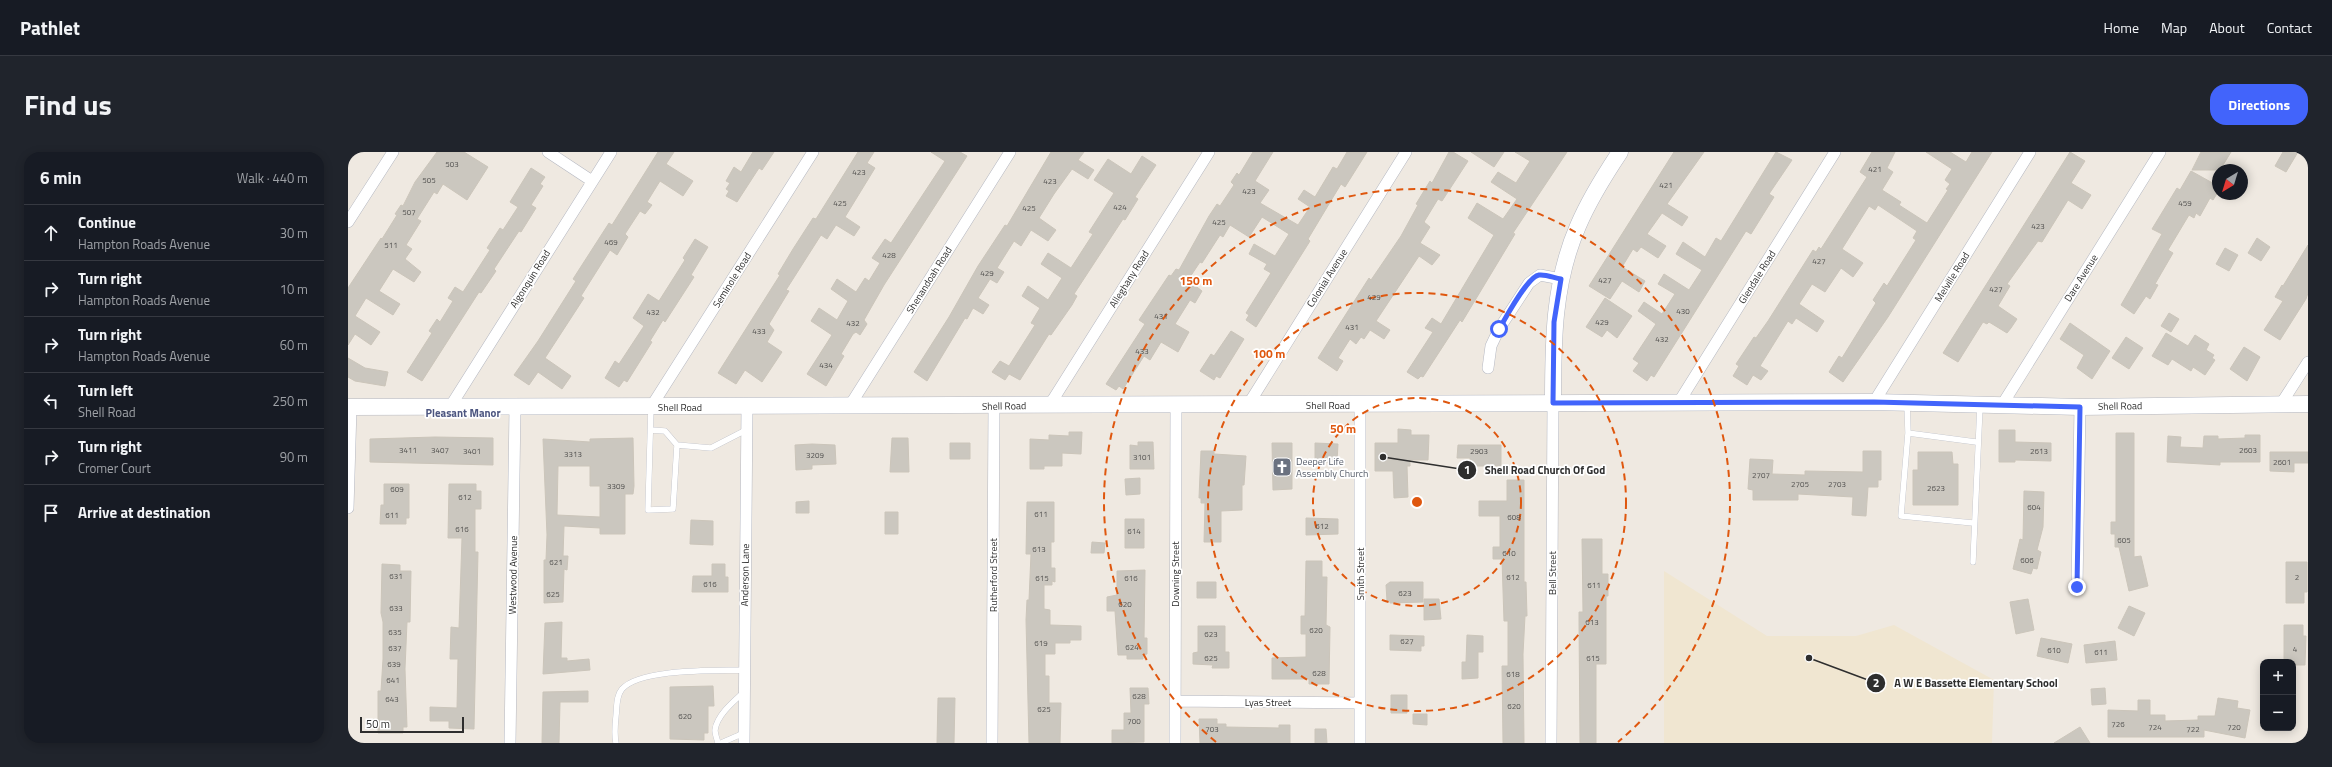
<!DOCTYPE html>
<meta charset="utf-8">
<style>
:root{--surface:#171b24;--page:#20242c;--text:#f1f3f6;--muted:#9ea1a6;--line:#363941;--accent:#4264fb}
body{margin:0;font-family:"Titillium Web",sans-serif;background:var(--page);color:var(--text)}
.controls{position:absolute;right:12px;bottom:12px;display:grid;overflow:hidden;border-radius:8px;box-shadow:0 2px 10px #0003}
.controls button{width:36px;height:36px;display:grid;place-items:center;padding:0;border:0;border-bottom:1px solid var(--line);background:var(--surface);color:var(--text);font:20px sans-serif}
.compass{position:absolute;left:1864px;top:12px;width:36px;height:36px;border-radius:50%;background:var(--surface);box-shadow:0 2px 10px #0003;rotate:218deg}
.scale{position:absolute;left:12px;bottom:10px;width:104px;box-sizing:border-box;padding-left:4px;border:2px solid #2e2e2e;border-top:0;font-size:11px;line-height:14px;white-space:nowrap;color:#2e2e2e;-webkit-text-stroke:3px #fff;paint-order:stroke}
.stop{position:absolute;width:12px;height:12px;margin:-9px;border:3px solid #4264fb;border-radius:50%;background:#fff}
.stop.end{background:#4264fb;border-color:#fff;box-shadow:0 1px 4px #0008}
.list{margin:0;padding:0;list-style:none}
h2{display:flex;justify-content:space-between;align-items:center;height:52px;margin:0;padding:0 16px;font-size:17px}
h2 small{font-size:13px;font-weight:400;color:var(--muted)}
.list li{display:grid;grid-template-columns:26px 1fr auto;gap:12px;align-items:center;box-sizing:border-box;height:56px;padding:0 16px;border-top:1px solid var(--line)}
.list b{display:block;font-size:15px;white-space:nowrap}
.list p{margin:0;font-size:13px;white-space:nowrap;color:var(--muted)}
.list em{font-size:13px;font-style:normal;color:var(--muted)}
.icon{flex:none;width:22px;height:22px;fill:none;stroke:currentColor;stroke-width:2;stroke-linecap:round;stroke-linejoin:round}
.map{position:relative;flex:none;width:1960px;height:591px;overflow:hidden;border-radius:16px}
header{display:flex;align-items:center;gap:24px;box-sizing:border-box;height:56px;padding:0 20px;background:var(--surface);border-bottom:1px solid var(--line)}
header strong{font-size:19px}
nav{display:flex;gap:22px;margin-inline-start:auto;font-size:14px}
.intro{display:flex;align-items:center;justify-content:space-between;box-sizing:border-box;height:96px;padding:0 24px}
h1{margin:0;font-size:28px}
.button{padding:10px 18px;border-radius:16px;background:var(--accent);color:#fff;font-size:14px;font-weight:700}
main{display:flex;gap:24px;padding:0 24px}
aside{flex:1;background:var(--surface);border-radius:16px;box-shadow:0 2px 10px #0003}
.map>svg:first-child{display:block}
</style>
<header>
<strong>Pathlet</strong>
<nav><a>Home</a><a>Map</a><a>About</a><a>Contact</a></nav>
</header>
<div class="intro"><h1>Find us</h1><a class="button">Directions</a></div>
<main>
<aside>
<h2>6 min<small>Walk · 440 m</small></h2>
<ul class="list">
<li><svg class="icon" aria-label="ahead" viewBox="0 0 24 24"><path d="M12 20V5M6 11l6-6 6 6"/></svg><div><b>Continue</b><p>Hampton Roads Avenue</p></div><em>30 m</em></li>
<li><svg class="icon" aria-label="right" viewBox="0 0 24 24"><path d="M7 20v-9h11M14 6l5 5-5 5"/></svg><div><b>Turn right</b><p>Hampton Roads Avenue</p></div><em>10 m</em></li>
<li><svg class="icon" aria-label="right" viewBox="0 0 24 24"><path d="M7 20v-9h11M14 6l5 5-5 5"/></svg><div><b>Turn right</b><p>Hampton Roads Avenue</p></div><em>60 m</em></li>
<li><svg class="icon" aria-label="left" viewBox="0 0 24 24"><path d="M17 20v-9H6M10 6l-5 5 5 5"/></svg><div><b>Turn left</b><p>Shell Road</p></div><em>250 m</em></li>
<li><svg class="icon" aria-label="right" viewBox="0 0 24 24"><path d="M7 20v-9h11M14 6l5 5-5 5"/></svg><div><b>Turn right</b><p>Cromer Court</p></div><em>90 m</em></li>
<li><svg class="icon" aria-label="arrive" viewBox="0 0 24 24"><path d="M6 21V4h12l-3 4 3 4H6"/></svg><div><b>Arrive at destination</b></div></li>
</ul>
</aside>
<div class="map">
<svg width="1960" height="591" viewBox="0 0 1960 591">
<rect width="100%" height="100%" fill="#efe9e1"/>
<path fill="#f0e6d1" d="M1316 419 1419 484H1508L1546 473 1646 528 1644 591H1316Z"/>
<path fill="#cbc7bf" stroke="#cbc5ba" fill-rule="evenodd" d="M89 0H116L140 15 119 48 95 32 89 42 86 40 69 67 73 69 58 93 64 97 57 107 73 120 66 130 45 117 31 139 52 152 45 163 18 146 7 164 32 180 23 193 7 182 0 193V136L33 86 34 87 49 63 47 62 53 53 55 54 67 30Z
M310 0H326L318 12 345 29 335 44 312 29 299 50 304 53 297 62 292 59 277 82 280 85 269 103 262 98 233 144 236 146 197 206 223 224 214 237 190 220 181 233 166 223 190 189 228 129 225 127 261 71 264 73Z
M405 0H426L414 18 411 16 389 50 378 44 381 39 378 37 382 31 378 29 386 15 393 20Z
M510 0H526L519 11 527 16 497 65 512 75 506 84 488 73 479 87 473 83 438 138 441 139 421 172 426 178 419 190 434 200 414 230 397 218 388 232 370 221 432 123 430 122 445 97 465 66 468 67Z
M583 0H612L619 4 536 133 516 168 519 172 512 183 508 180 505 182 493 202 496 204 478 234 459 222 484 183 463 169 471 156 489 168 500 149 483 137 489 127 508 140 517 126 521 129 532 111 524 106 537 87 543 91 597 9Z
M703 0H736L730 8 746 18 740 27 724 17 706 42 691 66 708 78 700 89 683 78 673 94 666 89 649 116 656 120 649 131 642 127 630 146 641 153 635 162 625 156 619 167 617 166 579 229 566 220 601 165 630 114 657 73 659 74Z
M905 0H925L907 29 921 38 912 51 950 73 962 55 950 47 956 38 967 45 985 15 989 17 999 0H1019L997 35 993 32 960 87 962 89 908 175 898 168 901 163 898 161 923 121 916 117 919 112 901 102 906 92 927 104 941 82 914 65 901 85 882 73 875 85 872 83 854 111 852 110 840 128 854 139 847 151 842 148 827 172 841 180 830 200 813 190 802 208 796 204 775 237 771 234 768 238 758 232 797 172 791 168 821 123 823 124 828 117 831 118 861 64 869 52 872 54 886 33 883 30 889 21 891 23Z
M1101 0H1105L1120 9 1094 49 1090 47 1076 70 1082 75 1072 91 1092 103 1084 113 1071 104 1028 169 1042 178 1036 187 1022 178 1016 187 1013 185 1008 192 1002 187 990 206 995 209 989 219 970 206 1021 126 1023 128 1053 84 1070 53 1068 52 1082 29 1084 31Z
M1123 0H1156L1146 15Z
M1167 0H1219L1165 81 1167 82 1114 170 1112 168 1075 225 1073 224 1070 227 1059 220 1085 180 1077 176 1084 166 1093 172 1146 83 1120 66 1129 51 1155 67 1169 47 1143 30 1150 20 1168 31 1182 9Z
M1326 0H1356L1319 52 1340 65 1334 74 1314 61 1299 82 1318 94 1310 106 1293 95 1289 100 1285 97 1274 115 1297 129 1291 140 1274 129 1262 147 1241 134Z
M1428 0 1444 8 1421 42 1426 45 1403 82 1398 79 1306 225 1303 223 1299 229 1285 219 1291 211 1285 207 1308 172 1290 159 1296 150 1314 162 1327 142 1310 132 1316 122 1341 138 1354 118 1328 102 1335 90 1357 105 1368 86 1373 89Z
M1524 0H1547L1539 16 1545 20 1534 38 1553 50 1551 53 1579 71 1600 38 1598 37 1602 32 1597 28 1604 17 1578 0H1602L1618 10 1624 0H1644L1540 165 1495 230 1481 220 1491 204 1494 206 1528 151 1525 148 1536 131 1539 134 1568 88 1565 86 1569 79 1530 53 1527 58 1521 54 1494 97 1515 111 1505 125 1493 116 1477 140 1464 132 1451 152 1476 169 1469 180 1448 166 1444 172 1440 169 1412 214 1420 219 1413 228 1405 223 1399 233 1385 224 1391 214 1388 212 1406 185 1408 186 1420 169 1465 98 1468 100 1471 95 1473 97 1519 25 1512 20Z
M1722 0 1737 9 1723 31 1743 43 1734 57 1720 48 1694 90 1690 89 1659 132 1662 134 1650 154 1669 167 1663 176 1659 181 1641 170 1639 172 1635 170 1610 210 1595 201Z
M1853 0H1883L1872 18H1844Z
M1935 0H1950L1938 20 1927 14Z
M794 4 808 13 787 45 790 47 777 68 775 67 726 142 729 144 724 153 703 183 701 182 672 228 661 222 657 228 644 220 652 209 661 214 687 173 683 171 692 156 674 144 680 134 700 148 714 126 693 112 700 101 723 116 745 82 741 80 766 41 746 28 760 7 783 22Z
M183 16 197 25 192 32 195 34 183 53 188 56 173 80 171 79 146 117 148 119 133 141 131 140 74 229 59 220 84 181 81 179 89 167 92 170 105 149 100 146 107 135 115 140 142 98 139 96 152 76 155 78 170 55 162 50Z
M1843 19 1870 34V40L1865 48 1862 46 1852 64 1848 61 1846 66 1841 63 1820 98 1825 101 1807 132 1810 133 1802 147 1798 144 1786 162 1773 153 1814 82 1804 77 1829 36 1832 38Z
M1909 86 1922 95 1913 109 1900 101Z
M347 87 360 95 343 123 346 125 317 170 315 168 302 189 304 190 279 230 276 228 271 235 257 226 267 209 271 212 296 174 285 166 300 142 311 149 337 108 335 106Z
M1960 93V141L1958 147 1932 188 1916 178 1935 149 1927 145 1934 133 1935 134Z
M1877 96 1890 103 1881 119 1868 112Z
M1257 146 1284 164 1269 186 1259 178 1254 185 1238 175Z
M1821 161 1831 167 1823 180 1813 174Z
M1722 171 1762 199 1744 227 1729 216 1736 203 1712 187Z
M883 179 896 187 872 226 868 224 866 228 852 219 863 202 866 204Z
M1818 181 1840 194 1847 183 1861 192 1858 198 1866 203 1864 206 1867 208 1857 223 1845 215 1843 219 1824 207 1820 213 1804 204Z
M1778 185 1795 196 1781 217 1764 206Z
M1896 195 1912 205 1899 229 1882 217Z
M0 206 17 216 40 220 37 234 7 229 0 225Z
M1050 277 1063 278V283H1081L1080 308H1062V314H1059L1060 345 1046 346 1045 319H1027V291H1050Z
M1651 278H1667V290L1703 291V309L1667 308V310H1651Z
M721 280H734L733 302 714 301V314H696V317H682V287L701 288V283L721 284Z
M1768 281H1786V405L1793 404 1800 434 1781 439 1771 395H1767V382H1763V370H1768Z
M1897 283H1912V310H1872V313L1819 310 1820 284 1833 285 1832 295 1855 296 1856 284H1870V287L1897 286Z
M87 285 145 286V313L22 310V287Z
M285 286 286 334 285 342H277V382H252V376L216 374 215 404H220L219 418 216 417 215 450 196 451V408H198L199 383 195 287 242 290V287ZM210 314H242V334H252V365L209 363Z
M544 286H560L561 320H542Z
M790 290H805L806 317H782V293L790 294Z
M602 291H622V307H602Z
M924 291H944V337L925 338Z
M967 291 990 292 989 310 967 311Z
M464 292 487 293 488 312 464 313V317L448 318 447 293Z
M1110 293H1153V314H1122V306H1109Z
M853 299H866V302L898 304 896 333H894V358L873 359V390H856L857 351H853V346H851Z
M1515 299H1533V328H1530V335H1520L1518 364 1504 363 1505 345 1450 342V348H1405V338L1400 337 1402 307 1425 308 1424 322 1457 323V319L1515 320Z
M1570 300H1604L1605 312H1610V353H1565V318H1570Z
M1922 300H1960V311H1946V320L1922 319Z
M792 326V342L778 343 777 327Z
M1159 328H1176V430H1178L1179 464H1177L1175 502 1176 591H1155L1154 514H1160V469H1156L1154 407H1145V395H1152V364H1131V349H1159Z
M36 332H61V366H58V372H32L33 353H36Z
M101 332H128V339H133V357H127V400H130L126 577 101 576V569H82V555L109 556 110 507H102L103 475 111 476 114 386H100Z
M1676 339 1696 340 1695 375 1689 398 1693 400 1689 417 1685 416 1683 422 1665 417 1672 387 1675 388Z
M461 349V361H448V350Z
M679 350H706V390H703V416H707V430L704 429V433H696V457L702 458V473L733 474V488H722V491H707V502H697V524H701V551H713L712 591H681L678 468 679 448H681L683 402H678Z
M537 360H550V382H537Z
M958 366 990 367V382L958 383Z
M777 367H796V396H777Z
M343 368 365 369V393L342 392Z
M1234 387H1254V422H1260V444H1258V512H1248V591H1232L1231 469V460H1235Z
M744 390 757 391 756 401H743Z
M958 409H974V425H979L978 473 982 475 981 532H961V527H924V506L958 505V482H953V464H957Z
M1938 410H1959V440H1956V451H1938Z
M34 412 52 413V419H63L62 470H59L57 517 59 575H55V581H30V539H33L35 507V470L33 461Z
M364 412H377V425H380V440H344L345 424H364Z
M797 418 796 486H799V502L795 503V507H779V503H770L767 459H759V445L769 443V419Z
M849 430H868V446H849Z
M1042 430H1075V450L1042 451V449H1039L1038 433Z
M1076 447H1091L1093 467 1076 468Z
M1680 447 1686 478 1668 482 1662 450Z
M1781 454 1797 461 1786 484 1770 476Z
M214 470 213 506H219V509L241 507 242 518 195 522 197 471Z
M1936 473H1955V484H1958L1957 513H1945V510H1936Z
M850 474H877V500H881V516H864L865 513 845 512V501L850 500Z
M1042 483 1076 484V494H1073V499L1042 498Z
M1119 483 1135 484V500H1130V526L1114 527V510H1118Z
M1693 486 1724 492 1720 511 1689 504Z
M1767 489 1769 508 1738 511 1736 493Z
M365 534 366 554H360V581H356V588L322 587V535Z
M782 536H800L801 552H796V590L764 591V578H776V561H783Z
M1757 536 1758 552 1744 553 1743 537Z
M240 539V550H212L211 591H194L195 540Z
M1043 543H1059V561H1043Z
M590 546H607L606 591H589Z
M1870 546 1890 549 1889 556 1902 558 1897 586 1856 578V585H1760V558L1790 559V548H1802V563H1817V569L1850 568V564H1867Z
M1065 562H1079V573L1065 572Z
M851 567H869V572H878V575L931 576V573H942V591H852Z
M1732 575 1742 591H1706Z
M967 577H978L979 591H967Z"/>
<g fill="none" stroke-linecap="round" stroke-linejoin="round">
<g stroke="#b4b7c1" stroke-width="6">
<path id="lane" d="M1559 251 1560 281
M303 278 317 279 329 293 325 357 300 358 303 255
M329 293 363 296 398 278
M1625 371 1553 364 1560 281 1628 290
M1625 410 1632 254
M268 591C266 582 267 573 268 564 269 555 268 544 274 537 293 516 368 519 396 518
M370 591C369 587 367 582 367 578 369 563 386 549 396 540
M373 591 396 581"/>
</g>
<g stroke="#b4b7c1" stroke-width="12">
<path id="street" d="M200 0 244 29
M0 70 45 0
M1140 216 1143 194 1151 177 1181 131 1192 123 1213 127
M1331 250 1487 0
M1526 250 1682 0
M1933 252 1960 210
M900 253 1058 0
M1012 253V591
M1654 253 1812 0
M701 254 861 0
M102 255 263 0
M303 255 465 0
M501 255 662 0
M0 356 3 256
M1729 435 1732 255
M827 549 1012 551
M162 591 167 256
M396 591 399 255
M644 591 646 255
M827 591 828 254
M1203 591 1205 251"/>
</g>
<g stroke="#b4b7c1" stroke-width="17">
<path id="secondary" d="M1205 251C1205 191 1205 131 1230 74 1241 48 1256 24 1272 0
M0 255 1526 250 1732 255 1960 252"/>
</g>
<use href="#lane" stroke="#fff" stroke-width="5.5"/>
<use href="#street" stroke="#fff" stroke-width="11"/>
<use href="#secondary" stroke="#fff" stroke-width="16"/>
</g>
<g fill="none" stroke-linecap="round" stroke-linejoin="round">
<path stroke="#4264fb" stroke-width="5" d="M1151 177C1158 166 1179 125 1191 123 1198 122 1206 126 1213 127L1206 170 1205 251 1526 250 1732 255 1729 435"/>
</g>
<g fill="none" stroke="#df570e" stroke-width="2" stroke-dasharray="7 5">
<circle cx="1069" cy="350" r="104"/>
<circle cx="1069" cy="350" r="209"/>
<path d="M868 590A313 313 0 1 1 1270 590"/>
</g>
<defs>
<g id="church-square" transform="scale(1)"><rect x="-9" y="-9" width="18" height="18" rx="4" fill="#6b7280" stroke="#fff"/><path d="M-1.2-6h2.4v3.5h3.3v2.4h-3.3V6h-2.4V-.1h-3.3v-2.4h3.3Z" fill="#fff"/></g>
</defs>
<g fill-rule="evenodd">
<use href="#church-square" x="934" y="315"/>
</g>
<g text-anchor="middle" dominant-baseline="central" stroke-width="3.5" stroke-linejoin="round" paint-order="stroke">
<g font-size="8" fill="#555452">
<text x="104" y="12">503</text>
<text x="1527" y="17">421</text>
<text x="511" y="20">423</text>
<text x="81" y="28">505</text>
<text x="702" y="29">423</text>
<text x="1318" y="33">421</text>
<text x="901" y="39">423</text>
<text x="492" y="51">425</text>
<text x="1837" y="51">459</text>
<text x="772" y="55">424</text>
<text x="681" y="56">425</text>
<text x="61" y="60">507</text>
<text x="871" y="70">425</text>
<text x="1690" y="74">423</text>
<text x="263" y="90">469</text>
<text x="43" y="93">511</text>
<text x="541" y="103">428</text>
<text x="1471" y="109">427</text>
<text x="639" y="121">429</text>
<text x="1257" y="128">427</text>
<text x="1648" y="137">427</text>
<text x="1026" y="145">429</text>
<text x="1335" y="159">430</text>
<text x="305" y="160">432</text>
<text x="813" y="164">431</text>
<text x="1254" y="170">429</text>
<text x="505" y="171">432</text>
<text x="1004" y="175">431</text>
<text x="411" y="179">433</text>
<text x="1314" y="187">432</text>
<text x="794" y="199">433</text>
<text x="478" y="213">434</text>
<text x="60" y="298">3411</text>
<text x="92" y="298">3407</text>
<text x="1900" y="298">2603</text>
<text x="124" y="299">3401</text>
<text x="1131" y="299">2903</text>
<text x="1691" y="299">2613</text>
<text x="225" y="302">3313</text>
<text x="467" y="303">3209</text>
<text x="794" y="305">3101</text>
<text x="1934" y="310">2601</text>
<text x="1413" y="323">2707</text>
<text x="1452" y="332">2705</text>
<text x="1489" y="332">2703</text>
<text x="268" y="334">3309</text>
<text x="1588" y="336">2623</text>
<text x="49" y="337">609</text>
<text x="117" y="345">612</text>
<text x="1686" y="355">604</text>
<text x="693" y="362">611</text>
<text x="44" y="363">611</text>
<text x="1166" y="365">608</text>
<text x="974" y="374">612</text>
<text x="114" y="377">616</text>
<text x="786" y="379">614</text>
<text x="1776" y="388">605</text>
<text x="691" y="397">613</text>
<text x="1161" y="401">610</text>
<text x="1679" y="408">606</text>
<text x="208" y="410">621</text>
<text x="48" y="424">631</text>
<text x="1165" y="425">612</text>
<text x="1949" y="425">2</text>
<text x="694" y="426">615</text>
<text x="783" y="426">616</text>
<text x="362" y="432">616</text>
<text x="1246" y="433">611</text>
<text x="1057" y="441">623</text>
<text x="205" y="442">625</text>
<text x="777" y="452">620</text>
<text x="48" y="456">633</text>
<text x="1244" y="470">613</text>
<text x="968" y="478">620</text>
<text x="47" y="480">635</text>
<text x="863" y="482">623</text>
<text x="1059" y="489">627</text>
<text x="693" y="491">619</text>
<text x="784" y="495">624</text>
<text x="47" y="496">637</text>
<text x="1947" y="497">4</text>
<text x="1706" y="498">610</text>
<text x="1753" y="500">611</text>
<text x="863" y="506">625</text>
<text x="1245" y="506">615</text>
<text x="46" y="512">639</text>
<text x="971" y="521">628</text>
<text x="1165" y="522">618</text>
<text x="45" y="528">641</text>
<text x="791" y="544">628</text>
<text x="44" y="547">643</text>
<text x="1166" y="554">620</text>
<text x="696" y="557">625</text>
<text x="337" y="564">620</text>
<text x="786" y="569">700</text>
<text x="1770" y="572">726</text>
<text x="1807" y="575">724</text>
<text x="1886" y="575">720</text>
<text x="864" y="577">703</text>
<text x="1845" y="577">722</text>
</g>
<g font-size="10" fill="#2e2e2e" stroke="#fff">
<text transform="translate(1409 125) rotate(-58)">Glendale Road</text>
<text transform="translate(1604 125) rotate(-58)">Melville Road</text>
<text transform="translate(979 126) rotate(-58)">Colonial Avenue</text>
<text transform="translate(1733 126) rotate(-58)">Dare Avenue</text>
<text transform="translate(182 127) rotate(-58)">Algonquin Road</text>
<text transform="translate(781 127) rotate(-58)">Alleghany Road</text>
<text transform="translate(384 128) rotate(-58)">Seminole Road</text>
<text transform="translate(581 128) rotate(-58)">Shenandoah Road</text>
<text x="980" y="253">Shell Road</text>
<text transform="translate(656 254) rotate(-1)">Shell Road</text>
<text transform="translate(1772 254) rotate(-1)">Shell Road</text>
<text x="332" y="255">Shell Road</text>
<text transform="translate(1204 421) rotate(-90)">Bell Street</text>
<text transform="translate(827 422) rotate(-90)">Downing Street</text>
<text transform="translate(1012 422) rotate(-90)">Smith Street</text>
<text transform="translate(165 423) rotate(-89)">Westwood Avenue</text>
<text transform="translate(397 423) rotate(-89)">Anderson Lane</text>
<text transform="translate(645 423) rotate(-90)">Rutherford Street</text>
<text x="920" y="550">Lyas Street</text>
</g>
<g font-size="10" fill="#5b616d" stroke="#fff" text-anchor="start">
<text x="948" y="309">Deeper Life<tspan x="948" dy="12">Assembly Church</tspan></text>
</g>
<g font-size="11" font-weight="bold" fill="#4d5680" stroke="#fff">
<text x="115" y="261">Pleasant Manor</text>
</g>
</g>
<circle cx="1069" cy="350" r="6" fill="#df570e" stroke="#fff" stroke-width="2"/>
<g font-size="12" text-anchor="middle" font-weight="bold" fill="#df570e" stroke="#fff" stroke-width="3.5" stroke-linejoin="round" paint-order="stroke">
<text x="848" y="133">150 m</text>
<text x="921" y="206">100 m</text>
<text x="995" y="281">50 m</text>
</g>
<path fill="none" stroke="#2e2e2e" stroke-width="1.5" d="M1035 305L1119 318M1461 506L1528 531"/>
<g fill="#2e2e2e" stroke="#fff" stroke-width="1.5">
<circle cx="1035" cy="305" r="4"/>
<circle cx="1461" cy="506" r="4"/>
<circle cx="1119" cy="318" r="10"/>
<circle cx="1528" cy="531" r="10"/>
</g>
<g font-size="12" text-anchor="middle" font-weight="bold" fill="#fff">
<text x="1119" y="322">1</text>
<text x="1528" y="535">2</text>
</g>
<g font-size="11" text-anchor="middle" font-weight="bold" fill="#2e2e2e" stroke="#fff" stroke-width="3.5" stroke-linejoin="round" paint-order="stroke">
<text x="1197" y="322">Shell Road Church Of God</text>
<text x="1628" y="535">A W E Bassette Elementary School</text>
</g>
</svg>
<div class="controls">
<button>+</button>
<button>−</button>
</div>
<svg class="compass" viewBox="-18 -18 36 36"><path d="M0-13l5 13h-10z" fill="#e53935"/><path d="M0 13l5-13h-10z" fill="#9ea1a6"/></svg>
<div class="scale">50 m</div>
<div class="stop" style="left:1151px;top:177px"></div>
<div class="stop end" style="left:1729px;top:435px"></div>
</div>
</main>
